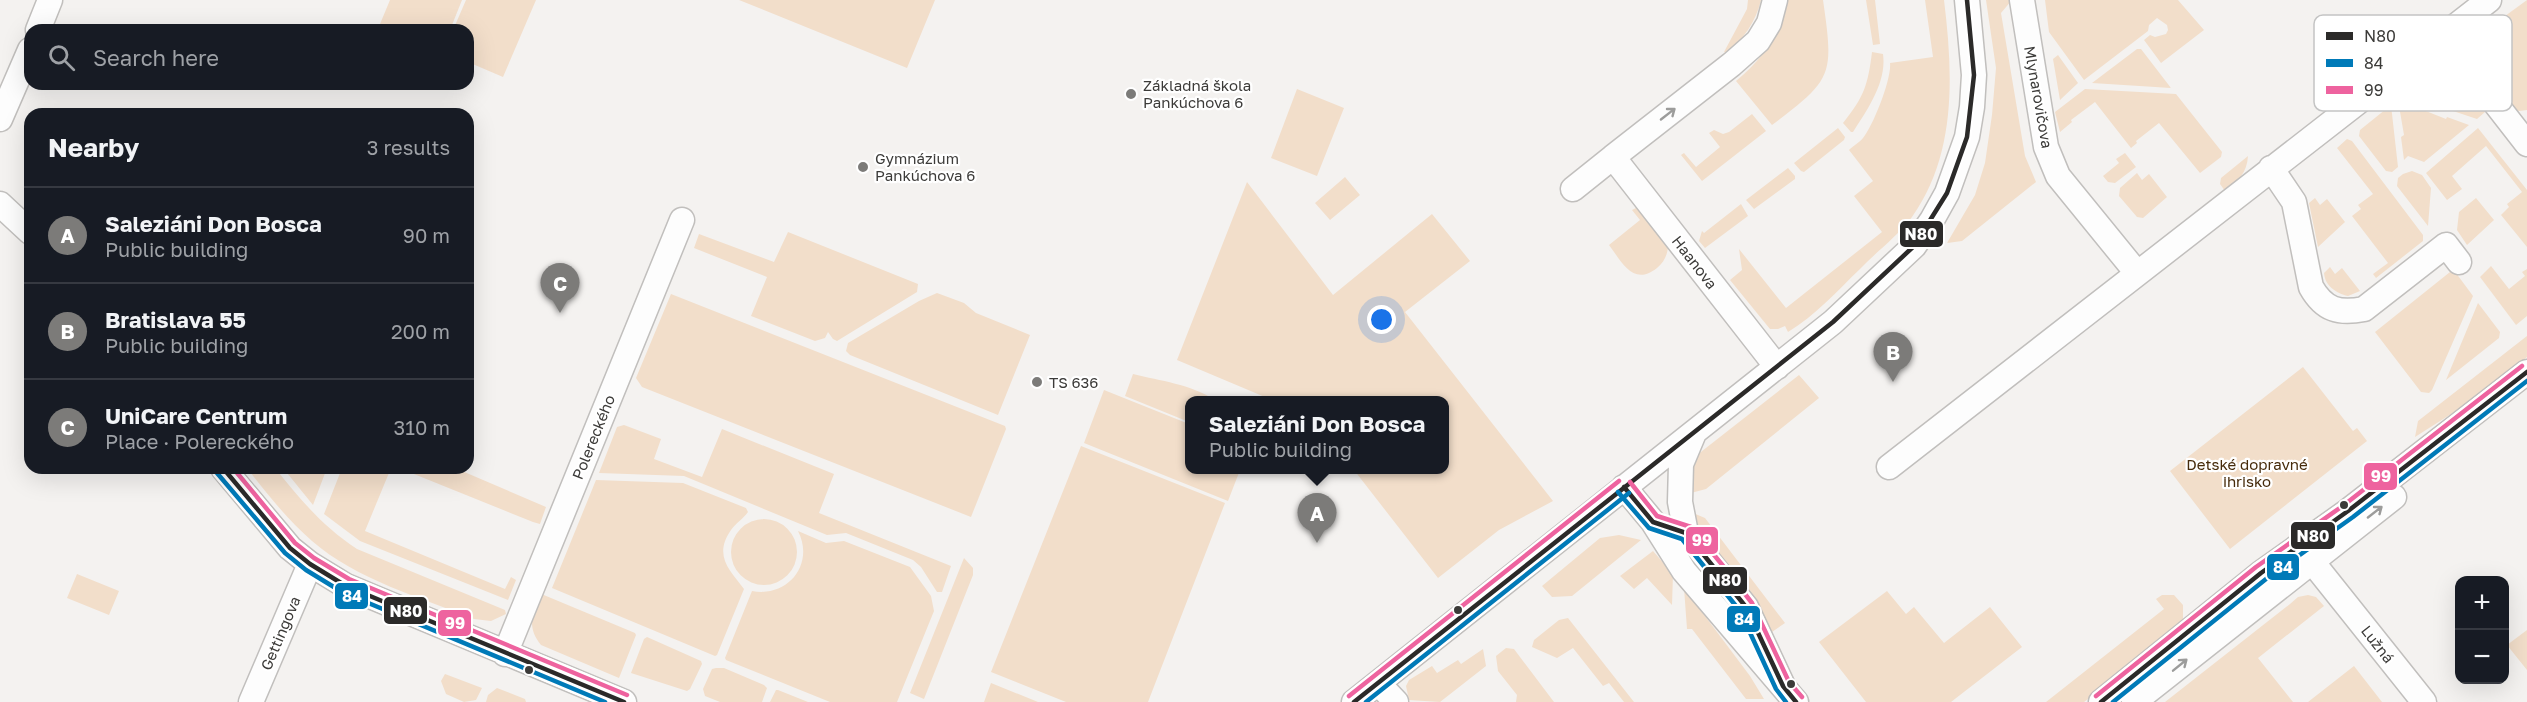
<!DOCTYPE html>
<meta charset="utf-8">
<style>
:root{--surface:#171b24;--page:#242831;--text:#f1f3f6;--muted:#9ea1a6;--line:#363941;--accent:#7c7b79}
body{margin:0;font-family:"Golos Text",sans-serif;background:var(--page);color:var(--text)}
.controls{position:absolute;right:18px;bottom:18px;display:grid;overflow:hidden;border-radius:12px;box-shadow:0 6px 24px #0002}
.controls button{width:54px;height:54px;display:grid;place-items:center;padding:0;border:0;border-bottom:2px solid var(--line);background:var(--surface);color:var(--text);font:30px sans-serif}
.you{position:absolute;left:1382px;top:320px;width:21px;height:21px;margin:-15px;border:4px solid #fff;border-radius:50%;background:#1a73e8;box-shadow:0 0 0 9px #1a73e833}
.badge{display:grid;place-items:center;width:39px;height:39px;border-radius:50%;background:var(--accent);color:#fff;font-size:20px;font-weight:700}
.pin{position:absolute;translate:-50% -50px;filter:drop-shadow(0 2px 3px #0008)}
.pin::after{content:'';position:absolute;top:32px;width:21px;height:18px;background:inherit;clip-path:polygon(0 0,100% 0,50% 100%)}
.popup{position:absolute;left:1185px;top:396px;width:264px;height:78px;box-sizing:border-box;display:grid;place-content:center;border-radius:12px;background:var(--surface);filter:drop-shadow(0 2px 4px #0005);font-size:20px;white-space:nowrap;color:var(--muted)}
.popup b{font-size:22px;color:var(--text)}
.popup::after{content:'';position:absolute;left:50%;top:100%;margin-left:-12px;border:12px solid transparent;border-top-color:var(--surface)}
.list{margin:0;padding:0;list-style:none}
h2{display:flex;justify-content:space-between;align-items:center;height:78px;margin:0;padding:0 24px;font-size:26px}
h2 small{font-size:20px;font-weight:400;color:var(--muted)}
.list li{display:grid;grid-template-columns:39px 1fr auto;gap:18px;align-items:center;box-sizing:border-box;height:96px;padding:0 24px;border-top:2px solid var(--line)}
.list b{display:block;font-size:22px;white-space:nowrap}
.list p{margin:0;font-size:20px;white-space:nowrap;color:var(--muted)}
.list em{font-size:20px;font-style:normal;color:var(--muted)}
.icon{flex:none;width:33px;height:33px;fill:none;stroke:currentColor;stroke-width:2;stroke-linecap:round;stroke-linejoin:round}
.map{position:relative;flex:none;width:2527px;height:702px;overflow:hidden}
.search{position:absolute;background:var(--surface);box-shadow:0 6px 24px #0002;left:24px;top:24px;width:450px;height:66px;display:flex;align-items:center;gap:15px;box-sizing:border-box;padding:0 21px;border-radius:18px;color:var(--muted);font-size:22px}
.panel{position:absolute;background:var(--surface);box-shadow:0 6px 24px #0002;left:24px;top:108px;width:450px;height:366px;border-radius:18px}
.map>svg:first-child{display:block}
</style>
<div class="map">
<svg width="2527" height="702" viewBox="0 0 2527 702">
<rect width="100%" height="100%" fill="#f4f2f0"/>
<path fill="#f2deca" d="M390 0H462L450 30H395L380 24Z
M466 0H536L503 77 468 62V30H453Z
M739 0H935L907 68Z
M1748 0H1761C1756 22 1743 39 1727 54L1724 52 1747 9Z
M1787 0H1823C1834 76 1833 79 1772 125L1736 81C1763 58 1781 35 1787 0Z
M1866 0H1875L1880 44 1873 45Z
M1925 0H1944C1953 73 1957 154 1912 217 1898 236 1876 252 1860 269 1837 291 1815 316 1788 332L1785 326 1778 329H1770L1730 280 1742 270 1739 249 1786 308 1882 232 1854 196 1873 181 1849 150C1853 146 1860 142 1863 138 1873 126 1892 78 1890 63L1933 57Z
M1986 0H2012L2001 13 2025 156 2036 182 1962 241 1947 243 1975 195 1985 163 1992 115 1996 68Z
M2045 0H2178L2204 30 2161 63 2144 40 2150 35 2155 37 2166 34 2168 30 2167 25 2157 18 2149 25 2148 31 2084 80 2049 32Z
M2527 0V110L2519 111 2512 109 2464 46Z
M2137 49H2141L2171 88 2092 83Z
M1872 52 1883 54C1887 82 1867 110 1853 132H1851L1843 123C1864 97 1868 85 1872 52Z
M2058 55 2078 83 2060 100 2053 59Z
M2450 59 2458 69 2448 76 2469 103 2479 95 2487 105 2485 112 2477 119 2405 95Z
M1297 89 1344 108 1317 176 1271 158Z
M2085 89 2176 94 2222 152 2221 157 2200 173 2159 123 2136 141 2137 143 2131 148 2095 102 2071 120 2072 122 2060 132 2055 112Z
M2398 100 2446 119 2447 117 2469 125 2424 162 2408 156 2404 160 2401 137 2404 135Z
M2391 105 2398 167 2392 172 2386 171 2359 136 2360 130Z
M1752 114 1766 131 1702 181 1681 155 1684 153 1696 167 1720 147 1709 133 1714 130 1723 134 1729 132Z
M1838 128 1845 137 1844 140 1804 172 1801 171 1794 163Z
M2478 128 2527 190V247L2501 215 2509 207 2507 204 2522 192 2486 146 2452 176 2462 189 2447 200 2426 173Z
M2347 139 2352 141 2423 235V241L2376 278 2373 274 2388 263 2352 216 2361 209 2358 205 2373 194 2337 148Z
M2125 153 2136 167 2115 183 2108 182 2103 176 2119 163 2116 159Z
M2248 156C2247 173 2238 181 2225 191L2220 184 2221 178Z
M1788 168 1795 176V179L1754 209 1746 200Z
M2412 171 2422 175 2431 188 2428 226 2397 186 2398 178 2403 174Z
M2137 173 2142 180 2149 174 2167 197 2143 218 2137 217 2119 196 2120 188Z
M1345 177 1360 195 1330 220 1315 203Z
M1247 182 1333 295 1432 214 1470 261 1405 312 1553 501 1499 530 1438 578 1354 470H1444V400H1272L1177 360Z
M2315 198 2320 205 2327 199 2345 222 2318 247 2309 203Z
M2476 198 2494 220 2467 245 2457 230 2459 212Z
M1741 204 1748 216 1705 248 1699 241 1702 231 1704 233Z
M1636 208 1642 210 1668 247C1667 256 1664 262 1657 268 1633 287 1622 262 1609 245L1640 220 1632 210Z
M788 232 918 284 917 292 837 341 833 339 828 332 825 338 815 341 751 316 767 277 694 248 699 234 774 262Z
M2491 266 2509 289 2525 276 2522 272 2527 269V316L2516 325 2480 277Z
M2330 267 2335 274 2342 268 2360 291 2348 296C2336 293 2325 286 2324 273Z
M2450 272 2456 273 2473 296 2432 390 2429 393 2421 392 2375 332Z
M937 293 964 303 976 313 1030 335 998 415 850 355 846 351 848 343 919 301Z
M671 294 1005 426 1006 429 971 517 642 387 636 378Z
M2478 303 2500 332 2499 338 2446 380Z
M2527 336V357L2473 400 2415 437 2418 421Z
M2303 367 2353 431 2357 428 2367 441 2230 549 2170 471Z
M1133 374C1161 381 1190 384 1215 400H1190L1189 422 1125 396Z
M1799 375 1819 398 1706 489 1687 494V477L1697 455Z
M1104 390 1189 424 1190 470H1240L1228 501 1084 443Z
M624 425 661 439 654 459 702 477 722 429 834 474 819 513 951 566 942 592H937L921 567 913 560 846 533 827 535 684 476 599 473 617 427Z
M1081 446 1225 503 1148 702H1066L991 672Z
M247 468H275C301 500 322 526 357 549L505 610 506 614 491 621 474 619C420 597 357 580 312 541 288 520 266 493 247 468Z
M283 468H327L313 505Z
M342 468H391L365 531 505 589 511 577 516 580 508 600 360 541 324 514Z
M399 468H455L546 507 540 524 533 522Z
M596 480 683 483 746 508 748 512C743 519 736 523 731 530 713 556 730 570 744 589L717 655 715 656 552 588Z
M1693 513 1705 518 1785 623 1769 634 1693 526Z
M731 552a33 33 0 1 1 66 0a33 33 0 1 1-66 0Z
M798 531 826 543 844 541 910 567 931 596 934 611 897 702H830L726 660 725 658 752 591C788 598 815 564 798 531Z
M1619 535 1641 540 1572 596 1552 597 1542 586 1600 538Z
M1653 551 1673 574 1672 605 1647 578 1634 589 1620 576Z
M964 558 973 568V575L924 699 910 693Z
M77 574 119 591 109 615 67 598Z
M1684 588 1750 676 1764 699H1746L1692 629H1687Z
M1887 591 1906 614 1914 607 1944 643 1990 607 2022 647 1951 702H1866L1819 642Z
M539 593 635 633 636 635 619 678 541 645C526 627 533 614 539 593Z
M2162 595H2174L2183 605V626L2084 702H2046L2164 609 2156 599Z
M2308 595 2316 597 2324 606 2258 658 2293 702H2165L2290 604 2298 597Z
M1568 618 1634 702H1624L1609 683 1603 686 1573 648 1557 658 1532 647 1534 640 1559 620Z
M2527 630V670L2507 645Z
M647 637 701 661 702 664 690 689 687 691 631 673 644 639Z
M1506 648 1514 649 1554 702H1516L1517 695 1498 671 1496 656Z
M1483 649 1486 666 1440 702 1409 700 1406 686 1409 680 1432 666 1437 673 1458 660 1461 664Z
M2354 666 2382 702H2308Z
M716 668H724L764 685 767 688 762 702H720L705 696 703 689 712 669Z
M445 674 482 688 476 700 464 702 446 694 441 681Z
M991 683 1038 702H984Z
M497 688 525 699 526 702H486L488 695Z
M776 690H778L808 702H770Z"/>
<g fill="none" stroke-linecap="round" stroke-linejoin="round">
<g stroke="#c1bfbd" stroke-width="27">
<path id="minor" d="M2022 0 2046 147 2058 176 2137 273
M38 30 50 0
M2443 36 2527 144
M0 119 30 50
M1613 157 1732 64 1758 41 1769 23 1775 0
M2271 168 2294 202 2311 287C2324 310 2339 314 2364 309L2446 245 2459 262
M1573 189 1613 157 1777 367
M0 204 30 232
M1694 433 1681 464 1680 502 1686 533 1746 607 1783 686
M1889 467 2489 0
M223 468 290 548 310 564 346 586 624 702
M1624 487 1653 522 1684 571 1796 702
M2302 549 2424 702
M505 654 682 220
M1378 683 1396 702
M251 702 310 564
M1354 702 1833 322 1914 246 1932 220 1947 193 1967 137 1972 107 1974 75 1967 0
M2101 702 2261 573 2348 511 2527 372
M2134 702 2394 497"/>
</g>
<use href="#minor" stroke="#fdfdfd" stroke-width="24"/>
<g stroke="#fff" stroke-width="9">
<path id="bus-1" d="M223 468 290 548 310 564 346 586 624 702
M1624 487 1653 522 1686 533 1746 607 1783 686 1796 702
M1354 702 1833 322 1914 246 1947 193 1967 137 1974 75 1967 0
M2101 702 2261 573 2348 511 2527 372"/>
</g>
<g stroke="#fff" stroke-width="9">
<path id="bus-2" d="M217 473 285 553 306 570 342 592 605 702
M1618 492 1649 528 1682 539 1740 611 1776 689 1786 702
M1366 702 1629 493
M2113 702 2266 579 2353 517 2527 381"/>
</g>
<g stroke="#fff" stroke-width="9">
<path id="bus-3" d="M233 468 295 543 314 558 349 579 627 695
M1630 482 1657 516 1691 527 1724 567 1752 603 1789 682 1802 697
M1349 696 1619 481
M2096 696 2256 567 2344 505 2522 366"/>
</g>
<use href="#bus-1" stroke="#2b2a29" stroke-width="4.5"/>
<use href="#bus-2" stroke="#007ab8" stroke-width="4.5"/>
<use href="#bus-3" stroke="#ee639f" stroke-width="4.5"/>
</g>
<defs><path id="oneway-shaft" d="M-6 0H5M1.5-3L5.5 0L1.5 3" fill="none" stroke-width="1.6" stroke-linecap="round" stroke-linejoin="round" transform="scale(1.5)"/></defs>
<g stroke="#9c9c9b">
<use href="#oneway-shaft" transform="translate(1668 114) rotate(-38)"/>
<use href="#oneway-shaft" transform="translate(2375 512) rotate(-38)"/>
<use href="#oneway-shaft" transform="translate(2180 665) rotate(-39)"/>
</g>
<g fill="#7c7b79" stroke="#fff" stroke-width="2">
<circle cx="1131" cy="94" r="6"/>
<circle cx="863" cy="167" r="6"/>
<circle cx="1037" cy="382" r="6"/>
</g>
<g fill="#3c3b39" stroke="#fff" stroke-width="2">
<circle cx="2344" cy="505" r="5"/>
<circle cx="1458" cy="610" r="5"/>
<circle cx="529" cy="670" r="5"/>
<circle cx="1791" cy="684" r="5"/>
</g>
<g text-anchor="middle" dominant-baseline="central" stroke-width="4.5" stroke-linejoin="round" paint-order="stroke">
<g font-size="15" fill="#3c3b39" stroke="#fff" text-anchor="start">
<text x="1143" y="85">Základná škola<tspan x="1143" dy="17">Pankúchova 6</tspan></text>
<text x="875" y="158">Gymnázium<tspan x="875" dy="17">Pankúchova 6</tspan></text>
<text x="1049" y="382">TS 636</text>
</g>
<g font-size="15" fill="#3c3b39" stroke="#fff">
<text transform="translate(2039 97) rotate(80)">Mlynarovičova</text>
<text transform="translate(1695 262) rotate(52)">Haanova</text>
<text transform="translate(593 437) rotate(-68)">Polereckého</text>
<text transform="translate(280 633) rotate(-67)">Gettingova</text>
<text transform="translate(2378 644) rotate(52)">Lužná</text>
</g>
<g font-size="15" fill="#462b0b" stroke="#fff">
<text x="2247" y="464">Detské dopravné<tspan x="2247" dy="17">ihrisko</tspan></text>
</g>
</g>
<rect x="2314" y="15" width="198" height="96" rx="9" fill="#fff" stroke="#c4c4c4" stroke-width="1.5"/>
<rect x="2326" y="32" width="27" height="8" fill="#2b2a29"/>
<rect x="2326" y="59" width="27" height="8" fill="#007ab8"/>
<rect x="2326" y="86" width="27" height="8" fill="#ee639f"/>
<g font-size="16" fill="#3c3b39">
<text x="2364" y="42">N80</text>
<text x="2364" y="69">84</text>
<text x="2364" y="96">99</text>
</g>
<g stroke="#fff" stroke-width="2">
<rect x="1899" y="220" width="45" height="28" rx="6" fill="#2b2a29"/>
<rect x="2363" y="462" width="35" height="29" rx="6" fill="#ee639f"/>
<rect x="2290" y="521" width="46" height="29" rx="6" fill="#2b2a29"/>
<rect x="1685" y="526" width="34" height="29" rx="6" fill="#ee639f"/>
<rect x="2266" y="553" width="34" height="28" rx="6" fill="#007ab8"/>
<rect x="1702" y="566" width="46" height="29" rx="6" fill="#2b2a29"/>
<rect x="334" y="582" width="35" height="28" rx="6" fill="#007ab8"/>
<rect x="383" y="596" width="45" height="29" rx="6" fill="#2b2a29"/>
<rect x="1726" y="605" width="35" height="28" rx="6" fill="#007ab8"/>
<rect x="437" y="609" width="35" height="28" rx="6" fill="#ee639f"/>
</g>
<g font-size="16" text-anchor="middle" font-weight="bold" fill="#fff">
<text x="1921" y="240">N80</text>
<text x="2381" y="482">99</text>
<text x="2313" y="542">N80</text>
<text x="1702" y="546">99</text>
<text x="2283" y="573">84</text>
<text x="1725" y="586">N80</text>
<text x="352" y="602">84</text>
<text x="406" y="617">N80</text>
<text x="1744" y="625">84</text>
<text x="455" y="629">99</text>
</g>
</svg>
<div class="controls">
<button>+</button>
<button>−</button>
</div>
<div class="you"></div>
<div class="pin badge" style="left:1317px;top:543px">A</div>
<div class="popup"><b>Saleziáni Don Bosca</b>Public building</div>
<div class="pin badge" style="left:1893px;top:382px">B</div>
<div class="pin badge" style="left:560px;top:313px">C</div>
<div class="search"><svg class="icon" aria-label="search" viewBox="0 0 24 24"><circle cx="10" cy="10" r="6"/><path d="M15 15l6 6"/></svg>Search here</div>
<section class="panel">
<h2>Nearby<small>3 results</small></h2>
<ul class="list">
<li><span class="badge">A</span><div><b>Saleziáni Don Bosca</b><p>Public building</p></div><em>90 m</em></li>
<li><span class="badge">B</span><div><b>Bratislava 55</b><p>Public building</p></div><em>200 m</em></li>
<li><span class="badge">C</span><div><b>UniCare Centrum</b><p>Place · Polereckého</p></div><em>310 m</em></li>
</ul>
</section>
</div>
